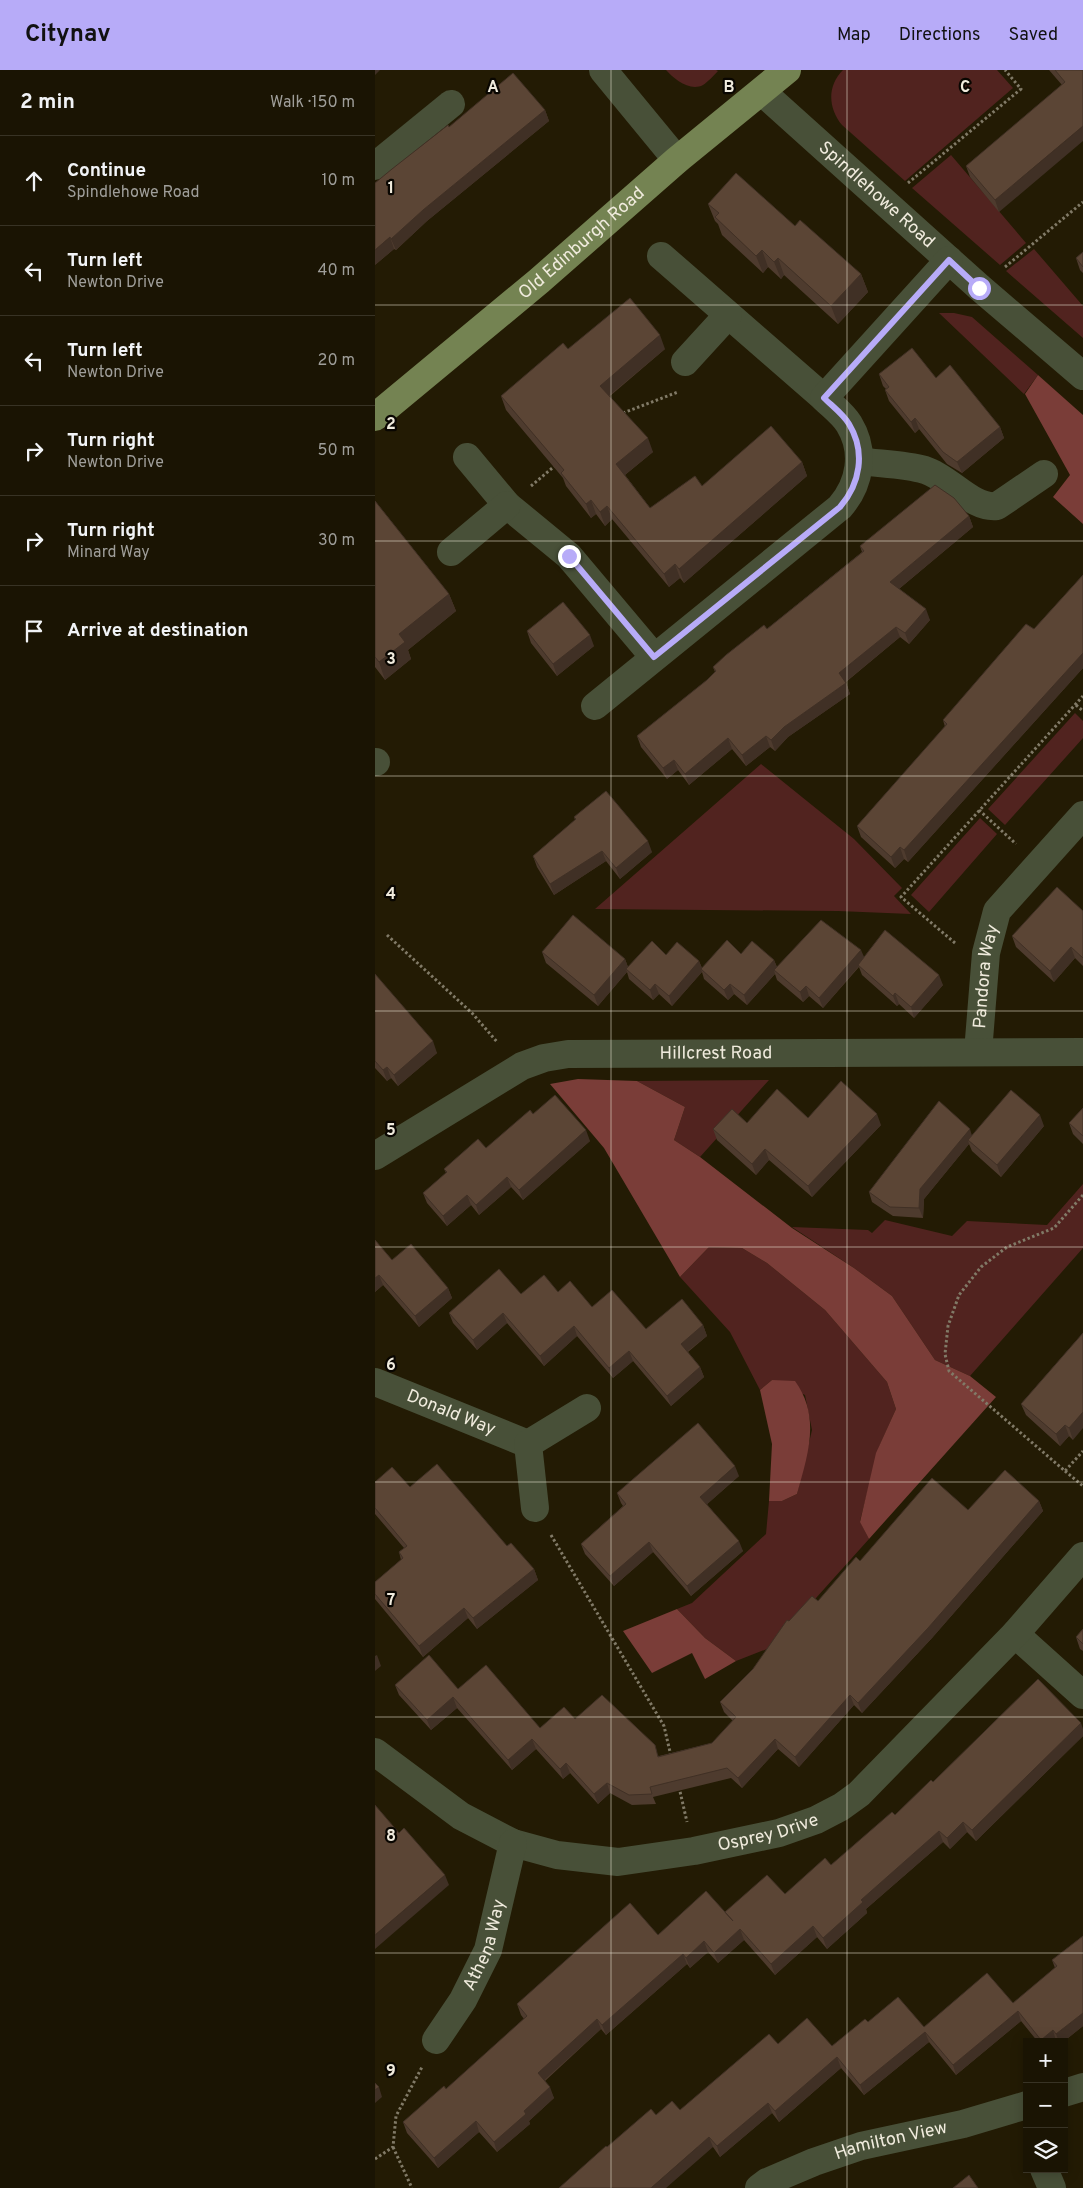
<!DOCTYPE html>
<meta charset="utf-8">
<style>
:root{--surface:#1a1403;--page:#272112;--text:#f1f3f6;--muted:#9f9e9a;--line:#383325;--accent:#b7abf8}
body{margin:0;font-family:Overpass,sans-serif;background:var(--page);color:var(--text)}
.controls{position:absolute;right:15px;bottom:15px;display:grid;overflow:hidden;border-radius:0px;box-shadow:0 2px 12px #0003}
.controls button{width:45px;height:45px;display:grid;place-items:center;padding:0;border:0;border-bottom:1px solid var(--line);background:var(--surface);color:var(--text);font:25px sans-serif}
.stop{position:absolute;width:15px;height:15px;margin:-11px;border:4px solid #b7abf8;border-radius:50%;background:#fff}
.stop.end{background:#b7abf8;border-color:#fff;box-shadow:0 1px 5px #0008}
.list{margin:0;padding:0;list-style:none}
h2{display:flex;justify-content:space-between;align-items:center;height:65px;margin:0;padding:0 20px;font-size:21px}
h2 small{font-size:16px;font-weight:400;color:var(--muted)}
.list li{display:grid;grid-template-columns:32px 1fr auto;gap:15px;align-items:center;box-sizing:border-box;height:90px;padding:0 20px;border-top:1px solid var(--line)}
.list b{display:block;font-size:19px;white-space:nowrap}
.list p{margin:0;font-size:16px;white-space:nowrap;color:var(--muted)}
.list em{font-size:16px;font-style:normal;color:var(--muted)}
.icon{flex:none;width:28px;height:28px;fill:none;stroke:currentColor;stroke-width:2;stroke-linecap:round;stroke-linejoin:round}
.map{position:relative;flex:none;width:708px;height:2118px;overflow:hidden}
header{display:flex;align-items:center;gap:30px;box-sizing:border-box;height:70px;padding:0 25px;background:var(--accent);color:#111}
header strong{font-size:24px}
nav{display:flex;gap:28px;margin-inline-start:auto;font-size:18px}
main{display:flex}
aside{flex:1;background:var(--surface)}
.map>svg:first-child{display:block}
</style>
<header>
<strong>Citynav</strong>
<nav><a>Map</a><a>Directions</a><a>Saved</a></nav>
</header>
<main>
<aside>
<h2>2 min<small>Walk · 150 m</small></h2>
<ul class="list">
<li><svg class="icon" aria-label="ahead" viewBox="0 0 24 24"><path d="M12 20V5M6 11l6-6 6 6"/></svg><div><b>Continue</b><p>Spindlehowe Road</p></div><em>10 m</em></li>
<li><svg class="icon" aria-label="left" viewBox="0 0 24 24"><path d="M17 20v-9H6M10 6l-5 5 5 5"/></svg><div><b>Turn left</b><p>Newton Drive</p></div><em>40 m</em></li>
<li><svg class="icon" aria-label="left" viewBox="0 0 24 24"><path d="M17 20v-9H6M10 6l-5 5 5 5"/></svg><div><b>Turn left</b><p>Newton Drive</p></div><em>20 m</em></li>
<li><svg class="icon" aria-label="right" viewBox="0 0 24 24"><path d="M7 20v-9h11M14 6l5 5-5 5"/></svg><div><b>Turn right</b><p>Newton Drive</p></div><em>50 m</em></li>
<li><svg class="icon" aria-label="right" viewBox="0 0 24 24"><path d="M7 20v-9h11M14 6l5 5-5 5"/></svg><div><b>Turn right</b><p>Minard Way</p></div><em>30 m</em></li>
<li><svg class="icon" aria-label="arrive" viewBox="0 0 24 24"><path d="M6 21V4h12l-3 4 3 4H6"/></svg><div><b>Arrive at destination</b></div></li>
</ul>
</aside>
<div class="map">
<svg width="708" height="2118" viewBox="0 0 708 2118">
<rect width="100%" height="100%" fill="#231b04"/>
<path fill="#51231f" d="M291 0H341L343 1C339 5 333 12 328 15 315 22 299 9 291 0Z
M468 0H622L638 18 530 111 467 55C453 38 452 16 468 0Z
M576 85 651 173 625 195 537 118Z
M659 179 708 236V268L631 201Z
M564 243H579L597 247 663 305 649 324Z
M700 643 708 651V668L630 755 613 739Z
M386 694 479 769 527 818 519 826 536 844 463 841 220 839Z
M605 748 622 764 554 842 536 825Z
M394 1010 325 1087 299 1070 310 1037 262 1011Z
M708 1114V1178L595 1306 560 1290 517 1226 479 1198 417 1157 493 1160 497 1163 510 1150 577 1166 592 1151 672 1155Z
M334 1177 367 1178 392 1193 450 1240 512 1312 521 1339 504 1377 485 1451 494 1469 397 1577 361 1591 330 1568 302 1539 317 1533 391 1464 394 1431H407L422 1424 437 1360 430 1325 397 1310 385 1320 355 1262 305 1207Z"/>
<path fill="#7a3d38" d="M663 305 708 345V454L678 427 695 405 650 324Z
M203 1009 262 1011 310 1037 299 1070 325 1087 417 1158 479 1198 517 1226 560 1290 595 1306 621 1327 494 1469 485 1452 501 1383 521 1339 512 1312 450 1240 392 1193 367 1178 334 1177 305 1207 229 1078 175 1014Z
M397 1310 420 1311C446 1347 433 1384 422 1424L407 1431H394L397 1374 385 1320Z
M302 1539 330 1568 361 1591 330 1609 317 1583 277 1603 248 1561Z"/>
<g fill="none" stroke-linecap="round" stroke-linejoin="round">
<path stroke="#817a67" stroke-width="3" stroke-dasharray="2.5 2.5" stroke-linecap="butt" d="M533 113 646 19 630 0
M630 197 708 132
M248 343 303 322
M156 416 182 394
M701 635 708 641
M604 740 641 774
M12 865 97 943 123 973
M580 873 526 827 708 626
M708 1125 679 1158 632 1177 606 1197 584 1225 573 1256 570 1284 574 1301 690 1401 708 1381
M690 1401 708 1416
M176 1465 289 1656 296 1686
M304 1717 312 1752
M18 2077 37 2118
M0 2089 18 2077 21 2046 47 1997"/>
<g stroke="#485038" stroke-width="28">
<path d="M228 0 302 90"/>
<path id="s1" d="M387 22 604 217 708 306"/>
<path d="M0 96 76 34"/>
<path d="M286 186 449 328"/>
<path d="M310 292 353 245"/>
<path d="M92 387 132 435 194 486 279 587"/>
<path d="M484 391C505 394 529 394 550 400 575 408 597 439 622 436L669 404"/>
<path d="M76 482 132 435"/>
<path d="M220 636 465 437C485 414 491 382 474 354 468 344 457 336 449 328L574 190"/>
<path d="M0 692H1"/>
<path id="s2" d="M603 982 611 883 622 841 708 745"/>
<path id="s3" d="M0 1086 147 996 169 988 193 984 708 982"/>
<path id="s4" d="M0 1312 153 1374"/>
<path d="M160 1438 153 1374 212 1338"/>
<path d="M640 1564 708 1625"/>
<path id="s5" d="M0 1682 86 1746 138 1773 182 1785 243 1792 319 1781 404 1763 441 1750 466 1737 484 1724 640 1564 708 1486"/>
<path id="s6" d="M61 1970 88 1930 113 1880 138 1773"/>
<path d="M689 2023 708 2017"/>
<path d="M669 2099 677 2118"/>
<path id="s7" d="M384 2118 392 2112 439 2092 486 2076 588 2054 652 2035"/>
</g>
<path stroke="#748352" stroke-width="28" id="s8" d="M0 347 164 211 302 90 412 0"/>
</g>
<path fill="#4e3b2e" d="M674 0H708L624 142 595 107 591 96 687 15Z
M170 40 174 51 52 151 21 180 19 179 0 195 74 57Z
M333 134 420 156 486 204 493 222 463 254 409 205 406 209 393 197 388 203 347 165 343 154 340 151Z
M708 182V203L705 200 701 188Z
M193 279H290L235 326 278 382 250 405 275 438 327 416 427 392 432 406 309 513 305 508 294 517 237 449 230 456 221 444 216 448 191 416 188 408 131 340 126 326Z
M504 304 561 308 625 357 629 368 587 403 572 394 544 359 540 363 514 331 510 320 511 319 508 316Z
M0 431 74 524 81 541 33 580 36 589 10 610 0 597Z
M594 446 598 457 524 519 555 550 534 574 525 567 471 612 475 624 413 667 400 681 395 677 371 696 357 679 314 715 303 700 292 709 266 677 262 666 332 610 340 602 338 597 392 559 487 482 485 476Z
M708 505V598L533 792 529 789 520 798 486 767 482 756 570 657 568 650 659 559Z
M152 561 219 576 182 606 156 573Z
M199 747 277 782 245 809 231 791 179 825 162 797 158 786 200 750Z
M708 841V896L700 888 679 912 641 877 637 866Z
M167 882 250 889 253 897 291 885 324 891 327 898 366 884 399 890 402 897 489 887 568 915 539 948 524 934 522 936 487 905 484 897 448 938 434 926 428 932 402 910 400 904 372 935 359 924 353 930 329 909 327 902 297 936 284 924 278 930 254 909 252 902 223 936 171 893Z
M0 904 62 983 23 1016 16 1008 12 1011 0 998Z
M708 1038V1074L698 1064 694 1053Z
M158 1044 215 1071 148 1130 136 1117 104 1145 96 1135 72 1156 52 1133 48 1123 71 1103 69 1099 111 1078Z
M433 1048 506 1055 437 1127 394 1090 381 1105 342 1070 338 1059 372 1053Z
M669 1056 626 1107 597 1081 594 1074 549 1129 548 1148 518 1146 497 1132 494 1122 597 1065Z
M0 1170 17 1190 73 1218 77 1228 44 1257 8 1215 0 1222Z
M183 1222 271 1259 328 1255 332 1266 313 1282 325 1297 329 1307 296 1336 258 1291 238 1308 202 1266 169 1296 132 1253 102 1280 78 1253 74 1243 146 1224Z
M708 1263 698 1370 694 1366 685 1376 651 1345 646 1334Z
M364 1406 332 1434 368 1481 316 1526 278 1482 239 1516 210 1484 206 1474 248 1436 246 1433 242 1423Z
M0 1412 35 1417 132 1476 159 1499 163 1510 102 1559 93 1548 48 1587 0 1529V1512L26 1490 24 1482 29 1478 0 1444Z
M664 1431 668 1441 557 1568 487 1643 479 1635 424 1697 403 1679 367 1718 356 1708 278 1727 281 1734 257 1735 235 1723 223 1734 195 1703 188 1709 161 1679 137 1700 82 1638 56 1660 24 1625 20 1615 83 1619 165 1658 200 1649 284 1686 337 1673 358 1651 349 1642 345 1632 378 1599 414 1551 443 1531 485 1491 593 1440Z
M708 1559V1581L705 1579 701 1567Z
M708 1659V1666L601 1771 592 1762 575 1779 568 1772 491 1839 492 1843 452 1879 442 1867 400 1905 369 1870 343 1893 333 1882 315 1898 312 1894 231 1965 226 1959 170 2011 179 2028 154 2051 155 2054 122 2082 104 2062 63 2098 32 2063 28 2052 71 2019 149 1949 146 1945 142 1934 283 1865 350 1842 410 1824 456 1795 520 1745 558 1712Z
M708 1866V1956L688 1972H682L681 1971 680 1972H663L646 1951 581 2005 554 1972 489 2025 466 1998 404 2052 397 2043 345 2087 338 2077H232L281 2045 305 2040 403 1974 457 1976 493 1952 549 1957 638 1933 680 1898 677 1890Z"/>
<path fill="#403025" d="M0 0H5L0 5Z
M170 40 174 51 52 151 21 180 16 169 48 140Z
M708 56V71L624 142 620 130Z
M15 167 19 179 0 195V180Z
M387 180 393 197 388 203 381 186Z
M403 188 409 205 406 209 399 192Z
M486 204 493 222 463 254 456 236Z
M285 265 290 279 230 329 225 316Z
M540 348 544 359 540 363 536 352Z
M625 357 629 368 587 403 582 392Z
M273 368 278 382 246 408 241 394Z
M427 392 432 406 309 513 304 499Z
M216 430 221 444 216 448 211 434Z
M232 436 237 449 230 456 225 442Z
M594 446 598 457 519 523 515 512Z
M300 494 305 508 294 517 289 504Z
M74 524 81 541 33 580 36 589 10 610 4 592 24 564Z
M551 539 555 550 534 574 530 563Z
M521 557 525 567 468 614 464 603Z
M215 565 219 576 182 606 178 594Z
M708 583V598L533 792 529 780Z
M471 613 475 624 413 667 400 681 396 670 409 657Z
M391 666 395 677 371 696 367 685Z
M353 668 357 679 314 715 310 704Z
M299 690 303 700 292 709 288 698Z
M273 771 277 782 245 809 241 798Z
M525 777 529 789 520 798 516 787Z
M227 781 231 791 179 825 175 814Z
M696 877 700 888 679 912 675 901Z
M486 880 490 889 483 895 484 896 448 938 444 928Z
M250 889 254 900 251 899 252 902 223 936 219 925Z
M399 890 403 900H399L400 904 372 935 369 925Z
M324 891 328 901 326 899 327 902 297 936 294 926Z
M564 905 568 915 539 948 536 937Z
M280 914 284 924 278 930 275 920Z
M355 914 359 924 353 930 349 920Z
M431 916 434 926 428 932 425 922Z
M520 923 524 934 522 936 518 926Z
M58 971 62 983 23 1016 19 1005Z
M12 997 16 1008 12 1011 8 1000Z
M502 1044 506 1055 437 1127 433 1116Z
M665 1045 669 1056 626 1107 622 1095Z
M595 1059 598 1069 593 1070 594 1074 549 1129 548 1148 544 1138 545 1119Z
M211 1060 215 1071 148 1130 144 1120Z
M390 1079 394 1090 381 1105 377 1094Z
M132 1107 136 1117 104 1145 101 1135Z
M92 1125 96 1135 72 1156 68 1146Z
M4 1205 8 1215 0 1222V1208Z
M73 1218 77 1228 44 1257 40 1246Z
M128 1243 132 1253 102 1280 98 1270Z
M328 1255 332 1266 309 1284 306 1274Z
M199 1256 202 1266 169 1296 165 1286Z
M254 1281 258 1291 238 1308 234 1298Z
M325 1297 329 1307 296 1336 292 1326Z
M708 1342V1358L698 1370 694 1358Z
M690 1355 694 1366 685 1376 681 1364Z
M360 1396 364 1406 329 1437 325 1427Z
M664 1431 668 1441 557 1568 487 1643 483 1633Z
M364 1471 368 1481 316 1526 312 1516Z
M274 1472 278 1482 239 1516 235 1506Z
M159 1499 163 1510 102 1559 98 1548Z
M89 1538 93 1548 48 1587 44 1576Z
M2 1585 6 1596 0 1601V1586Z
M475 1625 479 1635 424 1697 420 1687Z
M78 1627 82 1638 56 1660 52 1650Z
M706 1653 708 1659V1666L601 1771 597 1760Z
M157 1669 161 1679 137 1700 133 1690Z
M400 1669 403 1679 367 1718 363 1708Z
M191 1693 195 1703 188 1709 185 1699Z
M232 1713 235 1723 223 1734 219 1724Z
M588 1752 592 1762 575 1779 572 1768Z
M564 1761 568 1772 491 1839 492 1843 452 1879 448 1868 486 1830Z
M70 1805 74 1815 0 1879V1865Z
M438 1856 442 1867 400 1905 396 1894Z
M365 1859 369 1870 343 1893 339 1883Z
M329 1871 333 1882 315 1898 311 1888Z
M308 1884 312 1894 231 1965 227 1955Z
M643 1941 646 1951 581 2005 578 1995Z
M708 1943V1956L688 1972H684L681 1964Z
M222 1949 226 1959 166 2013 163 2003Z
M678 1960 681 1971 680 1972H667L666 1970Z
M550 1962 554 1972 489 2025 485 2015Z
M462 1987 466 1998 404 2052 400 2041Z
M4 2017 7 2027 0 2033V2020Z
M175 2017 179 2028 154 2051 155 2054 122 2082 119 2072 149 2041Z
M393 2033 397 2043 345 2087 342 2076Z
M101 2051 104 2062 63 2098 59 2088Z
M334 2067 338 2077 291 2118H276Z"/>
<path fill="#5b4535" stroke="#403025" d="M680 0H708V56L620 130 591 96 690 12Z
M138 3 170 40 48 140 16 169 15 167 0 180V113L17 99 73 55 74 57Z
M361 103 420 156 425 150 486 204 456 236 403 188 399 192 387 180 381 186 340 147 344 143 333 134Z
M708 182V197L701 188Z
M255 228 285 265 225 316 273 368 241 394 275 438 320 406 327 416 396 356 427 392 304 499 300 494 289 504 232 436 225 442 216 430 211 434 186 403 189 400 126 326 188 273 193 279Z
M537 278 561 308 575 295 625 357 582 392 568 382 540 348 536 352 510 320 514 317 504 304Z
M560 415 579 428 594 446 515 512 551 539 530 563 521 557 464 603 471 613 409 657 396 670 391 666 367 685 353 668 310 704 299 690 288 698 262 666 332 610 341 601 338 597 351 585 389 555 392 559 489 481 485 476Z
M0 431 74 524 24 564 30 572 4 592 0 587Z
M708 505V583L529 780 525 777 516 787 482 756 572 654 568 650 651 554 659 559Z
M188 532 215 565 178 594 152 561Z
M231 721 273 771 241 798 227 781 175 814 158 786 201 749 199 747Z
M682 817 708 841V888L696 877 675 901 637 866Z
M198 845 250 889 219 925 167 882Z
M446 850 486 880 444 928 431 916 425 922 399 900Z
M510 860 564 905 536 937 520 923 518 926 483 895Z
M352 870 366 884 377 871 399 890 369 925 355 914 349 920 326 899Z
M277 871 291 885 302 872 324 891 294 926 280 914 275 920 251 899Z
M0 904 58 971 19 1005 12 997 8 1000 0 991Z
M466 1011 502 1044 433 1116 390 1079 377 1094 338 1059 357 1039 372 1053 402 1019 433 1048Z
M636 1020 665 1045 622 1095 593 1070Z
M180 1025 211 1060 144 1120 132 1107 101 1135 92 1125 68 1146 48 1123 72 1102 69 1099 103 1069 111 1078 155 1040 158 1044Z
M564 1031 595 1059 545 1119 544 1138 515 1137 494 1122Z
M708 1038V1066L694 1053Z
M0 1170 17 1190 36 1174 73 1218 40 1246 4 1205 0 1208Z
M124 1199 146 1224 169 1205 183 1222 195 1211 217 1237 237 1220 271 1259 307 1229 328 1255 306 1274 325 1297 292 1326 254 1281 234 1298 199 1256 165 1286 128 1243 98 1270 74 1243Z
M708 1263V1342L694 1358 690 1355 681 1364 646 1334Z
M323 1353 360 1396 325 1427 364 1471 312 1516 274 1472 235 1506 206 1474 251 1434 242 1423Z
M62 1394 132 1476 136 1473 159 1499 98 1548 89 1538 44 1576 0 1524V1512L28 1488 24 1482 32 1476 0 1438V1412L17 1397 35 1417Z
M630 1400 664 1431 553 1558 483 1633 475 1625 420 1687 400 1669 363 1708 352 1698 275 1717 277 1724 254 1725 232 1713 219 1724 191 1693 185 1699 157 1669 133 1690 78 1627 52 1650 20 1615 54 1585 83 1619 111 1595 165 1658 189 1637 200 1649 227 1625 280 1675 283 1687 337 1673 361 1647 345 1632 378 1599 412 1550 414 1551 437 1526 443 1531 481 1487 485 1491 557 1408 593 1440Z
M708 1559V1574L701 1567Z
M663 1609 706 1653 597 1760 588 1752 572 1768 564 1761 486 1830 488 1832 448 1868 438 1856 396 1894 365 1859 339 1883 329 1871 311 1888 308 1884 227 1955 222 1949 163 2003 175 2017 149 2041 151 2044 119 2072 101 2051 59 2088 28 2052 69 2016 71 2019 152 1946 142 1934 255 1833 283 1865 331 1821 358 1851 350 1842 392 1805 410 1824 450 1788 456 1795 517 1742 520 1745 556 1710 558 1712Z
M0 1735 24 1763 29 1758 70 1805 0 1865Z
M708 1866V1943L681 1964 678 1960 666 1970 643 1941 578 1995 550 1962 485 2015 462 1987 400 2041 393 2033 342 2076 334 2067 276 2118H184L231 2076 232 2077 276 2039 281 2045 297 2031 305 2040 394 1964 403 1974 432 1948 457 1976 490 1949 493 1952 523 1927 549 1957 612 1903 638 1933 682 1896 677 1890Z
M0 2013 4 2017 0 2020Z
M594 2105 603 2118H578Z"/>
<g fill="none" stroke-linecap="round" stroke-linejoin="round">
<path stroke="#b7abf8" stroke-width="6" d="M194 486 279 587 465 437C485 414 491 382 474 354 468 344 457 336 449 328L574 190 604 218"/>
</g>
<path fill="none" stroke="#f0ebdd" stroke-width="1" stroke-opacity="0.55" d="M236 0V2118M472 0V2118M0 235H708M0 471H708M0 706H708M0 941H708M0 1177H708M0 1412H708M0 1647H708M0 1883H708"/>
<g text-anchor="middle" dominant-baseline="central" stroke-width="4.5" stroke-linejoin="round" paint-order="stroke">
<g font-size="18" fill="#f0ebdd" stroke="#090601">
<text stroke="none"><textPath href="#s1" startOffset="154">Spindlehowe Road</textPath></text>
<text stroke="none"><textPath href="#s8" startOffset="270">Old Edinburgh Road</textPath></text>
<text stroke="none"><textPath href="#s2" startOffset="76">Pandora Way</textPath></text>
<text stroke="none"><textPath href="#s3" startOffset="368">Hillcrest Road</textPath></text>
<text stroke="none"><textPath href="#s4" startOffset="82">Donald Way</textPath></text>
<text stroke="none"><textPath href="#s5" startOffset="426">Osprey Drive</textPath></text>
<text stroke="none"><textPath href="#s6" startOffset="108">Athena Way</textPath></text>
<text stroke="none"><textPath href="#s7" startOffset="141">Hamilton View</textPath></text>
</g>
</g>
<g font-size="16" text-anchor="middle" font-weight="bold" fill="#f0ebdd" stroke="#090601" stroke-width="4.5" stroke-linejoin="round" paint-order="stroke">
<text x="118" y="22">A</text>
<text x="354" y="22">B</text>
<text x="590" y="22">C</text>
<text x="16" y="123">1</text>
<text x="16" y="359">2</text>
<text x="16" y="594">3</text>
<text x="16" y="829">4</text>
<text x="16" y="1065">5</text>
<text x="16" y="1300">6</text>
<text x="16" y="1535">7</text>
<text x="16" y="1771">8</text>
<text x="16" y="2006">9</text>
</g>
</svg>
<div class="controls">
<button>+</button>
<button>−</button>
<button><svg class="icon" aria-label="layers" viewBox="0 0 24 24"><path d="M12 4l9 5-9 5-9-5zM3 14l9 5 9-5"/></svg></button>
</div>
<div class="stop" style="left:604px;top:218px"></div>
<div class="stop end" style="left:194px;top:486px"></div>
</div>
</main>
